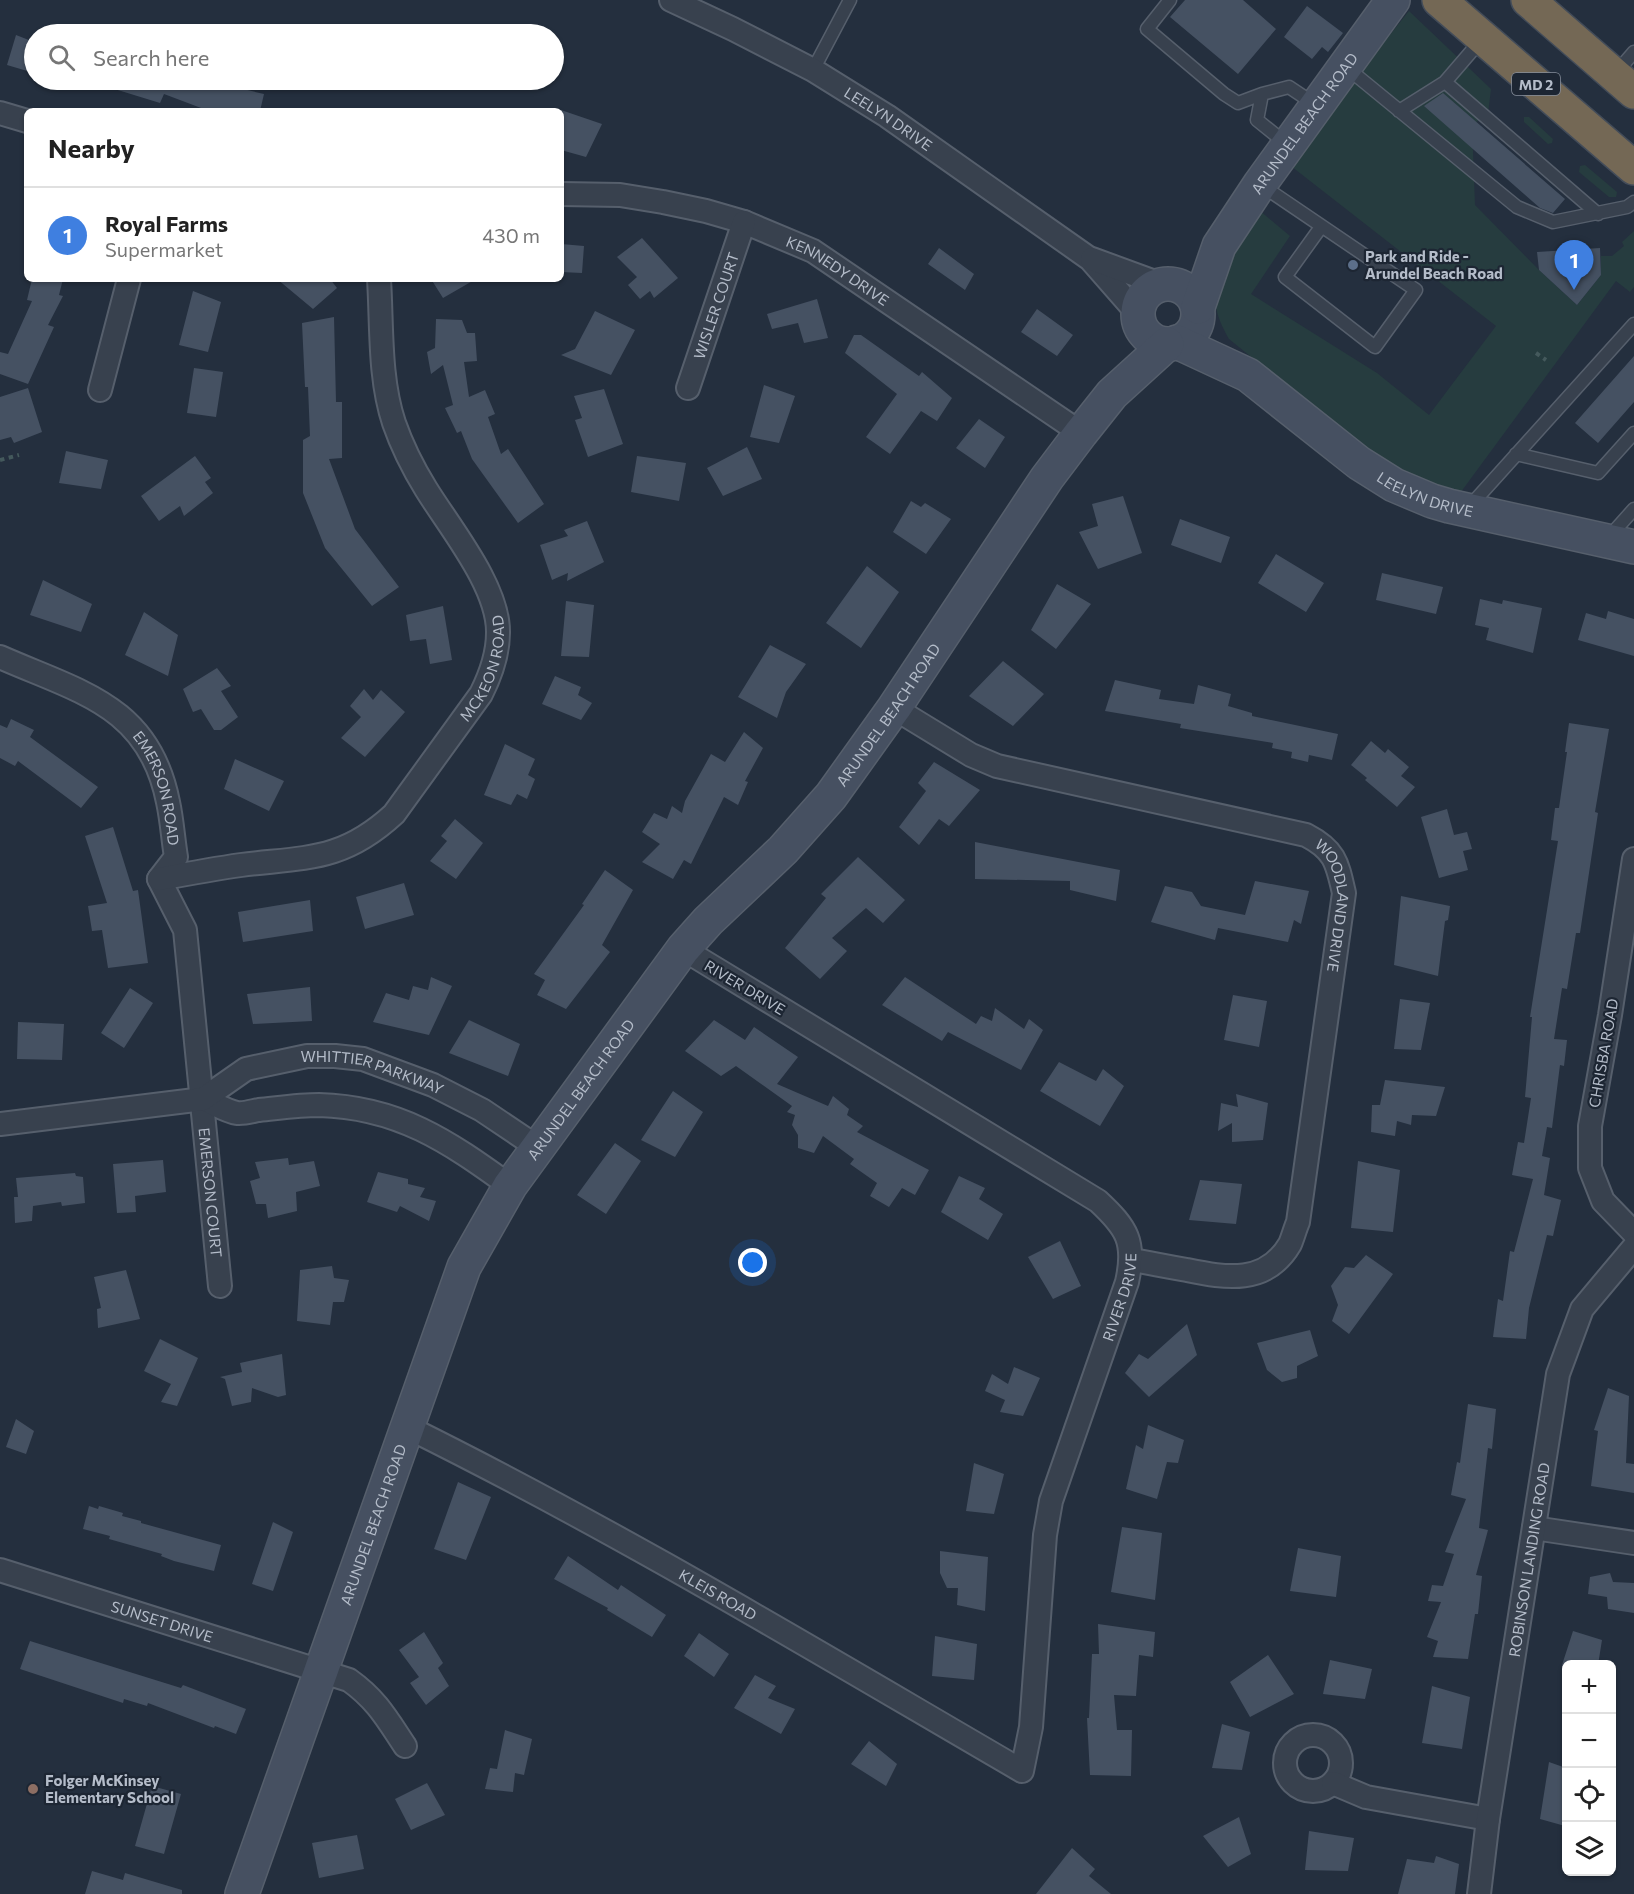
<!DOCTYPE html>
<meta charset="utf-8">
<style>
:root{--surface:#fff;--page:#f2f2f2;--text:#222;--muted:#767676;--line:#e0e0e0;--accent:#ea580c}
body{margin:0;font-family:Commissioner,sans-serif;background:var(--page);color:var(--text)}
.controls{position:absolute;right:18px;bottom:18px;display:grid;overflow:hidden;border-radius:9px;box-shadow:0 2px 4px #0004}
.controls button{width:54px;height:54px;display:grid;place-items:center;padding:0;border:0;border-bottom:2px solid var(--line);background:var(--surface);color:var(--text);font:30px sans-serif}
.you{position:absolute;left:753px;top:1263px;width:21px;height:21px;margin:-15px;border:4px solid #fff;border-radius:50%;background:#1a73e8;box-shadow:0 0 0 9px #1a73e833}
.badge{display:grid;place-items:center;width:39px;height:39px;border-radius:50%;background:var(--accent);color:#fff;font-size:20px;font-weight:700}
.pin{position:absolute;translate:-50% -50px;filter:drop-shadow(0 2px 3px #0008)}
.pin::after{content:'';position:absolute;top:32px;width:21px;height:18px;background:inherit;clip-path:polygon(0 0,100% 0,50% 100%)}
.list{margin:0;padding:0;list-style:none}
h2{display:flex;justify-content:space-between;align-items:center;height:78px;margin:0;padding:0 24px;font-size:26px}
h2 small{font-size:20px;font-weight:400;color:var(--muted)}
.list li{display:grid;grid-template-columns:39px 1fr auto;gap:18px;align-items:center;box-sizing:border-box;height:96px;padding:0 24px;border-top:2px solid var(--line)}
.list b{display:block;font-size:22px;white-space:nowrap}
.list p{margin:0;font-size:20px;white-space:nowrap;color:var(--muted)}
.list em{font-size:20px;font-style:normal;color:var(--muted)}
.icon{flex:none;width:33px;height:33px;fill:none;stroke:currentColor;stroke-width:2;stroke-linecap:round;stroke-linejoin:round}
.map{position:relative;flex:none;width:1634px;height:1894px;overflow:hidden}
.search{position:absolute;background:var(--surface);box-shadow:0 2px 4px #0004;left:24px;top:24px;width:540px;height:66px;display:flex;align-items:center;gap:15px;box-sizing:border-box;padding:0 21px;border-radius:33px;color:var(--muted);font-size:22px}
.panel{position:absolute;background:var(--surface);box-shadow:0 2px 4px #0004;left:24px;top:108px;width:540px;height:174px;border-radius:9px}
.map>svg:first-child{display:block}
</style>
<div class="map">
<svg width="1634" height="1894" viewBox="0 0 1634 1894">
<rect width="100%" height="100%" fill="#242f3e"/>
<path fill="#263c3f" d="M1409 11 1491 89 1488 114 1472 125 1475 205 1539 270 1577 305 1601 275V256H1612L1624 246 1622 242 1634 231V287L1630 292 1616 281 1458 496 1421 494 1229 339C1223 329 1215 312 1215 299 1214 269 1243 234 1259 210L1290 236 1251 294 1377 373 1429 415 1496 326 1287 163Z
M1524 117H1529L1553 139 1552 143 1548 144 1524 122Z
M1585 165 1617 192 1616 197H1609L1579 172 1580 166Z"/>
<path fill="#455162" d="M1185 0H1243L1276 29 1238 74 1170 17Z
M1307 6 1343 33 1328 52 1322 47 1312 59 1284 37Z
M16 35 34 42V73L7 65Z
M95 80H205L264 94 260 111H209L164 94 160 103 95 83Z
M1443 93 1565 199 1553 213 1540 208 1424 106Z
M561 110 602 124 586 157 561 150Z
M642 238 678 278 654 298 650 291 640 299 628 285 637 277 617 257Z
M561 244 584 246 582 273 561 272Z
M939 248 974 274 965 290 928 264Z
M1600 248 1601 275 1577 305 1539 270 1537 252Z
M32 279H63L59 295 63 296 48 325 54 327 28 384 0 374V352L8 354 32 301 27 300Z
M277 279H330L337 288 313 309Z
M431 279H476L443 298Z
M193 291 221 302 208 352 179 345Z
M817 299 828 338 804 343 798 323 772 329 767 314Z
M1037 309 1073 335 1057 356 1021 332Z
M595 311 635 330 611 375 561 355 575 349Z
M334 317 336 402H342V458L329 459 355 529 399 587 372 606 325 548 303 493V440L310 436 308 387H305L302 323Z
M436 319 462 320 467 333H475L477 361 464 362 469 397 485 390 495 414 488 417 501 454 508 449 544 504 518 523 472 459 461 431 457 433 445 408 453 405 443 365 431 374 427 352 435 348Z
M854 335H861L919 376 922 372 952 398 937 421 921 411 890 454 866 437 897 394 845 353Z
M1634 356V402L1598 443 1575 423Z
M194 368 223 372 216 417 187 413Z
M764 385 795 396 779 443 750 437Z
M28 388 42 432 14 443 11 437 0 440V397Z
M604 389 623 444 588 457 575 420 582 418 574 396Z
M979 419 1005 437 985 468 956 448Z
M747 447 762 479 723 496 707 468Z
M66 451 108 460 101 489 59 483Z
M195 456 211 478 205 482 213 493 184 516 180 506 159 521 141 496Z
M637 456 686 463 679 501 631 492Z
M1123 496 1142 553 1098 569 1079 532 1098 526 1092 504Z
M911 501 921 507 925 503 951 519 926 554 893 532Z
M1180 519 1230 537 1221 563 1171 545Z
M587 521 604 562 567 581 568 573 552 580 540 545 568 536 564 530Z
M1276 554 1324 583 1306 612 1258 583Z
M867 566 899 592 861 648 826 623Z
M1382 573 1443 587 1436 614 1376 600Z
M43 580 92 604 81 632 30 615Z
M1057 584 1091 604 1056 649 1031 630Z
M1480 599 1502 604 1503 600 1542 608 1533 653 1486 640 1489 628 1475 625Z
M566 601 594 605 589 657 561 656Z
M443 606 452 660 430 664 426 639 410 641 406 615Z
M1608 611 1634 619V656L1578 640 1586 613 1606 619Z
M144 612 178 635 168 676 125 655Z
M770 645 806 664 786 692 777 718 738 697Z
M1003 661 1044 694 1013 726 969 696Z
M217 668 231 686 221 691 238 717 221 730H214L201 709 193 712 183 689Z
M555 676 581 687 578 695 592 703 581 720 542 704Z
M1115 680 1161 690 1159 699 1194 704 1198 685 1231 694 1228 706 1252 713V716L1338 734 1332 760 1309 755 1308 762 1291 758 1292 752 1272 748 1273 743 1180 728 1181 724 1105 711Z
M364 689 373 700 381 690 405 712 365 757 341 738 361 717 350 706Z
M11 719 34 730 30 737 98 787 81 808 18 761 15 766 0 758V725L7 728Z
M1569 723 1609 729 1595 812 1598 813 1580 933H1576L1567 989 1562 988 1554 1039 1567 1040 1564 1066 1560 1065 1552 1128 1547 1127 1542 1156 1550 1158 1544 1195 1561 1200 1553 1236 1547 1235 1529 1308 1526 1339 1493 1337 1498 1299 1503 1301 1510 1251 1514 1252 1533 1179 1512 1175 1518 1142 1524 1143 1531 1098 1525 1097 1532 1017H1530L1558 841 1551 840 1555 808H1559L1567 752H1565Z
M744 732 763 748 745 781 748 782 738 805 724 797 691 864 684 860 673 879 642 862 660 844 642 832 654 813 667 819 672 806 682 813 685 801 711 754 725 762Z
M1371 741 1385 753 1388 749 1409 767 1401 776 1415 787 1397 807 1365 780 1367 778 1351 765Z
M505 744 535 759 528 775 535 779 527 799 517 794 511 805 484 795Z
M235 759 284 781 269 811 224 789Z
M934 762 980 790 949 826 939 819 919 845 899 827 926 791 918 783Z
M1447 809 1454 835 1467 832 1472 849 1463 851 1468 870 1439 878 1421 817Z
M455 819 483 843 456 879 430 861 447 841 441 836Z
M113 827 133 891 138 890 148 963 108 968 102 930 92 931 88 906 107 903 85 836Z
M975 842 1120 870 1116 901 1070 890V881L975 879Z
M858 857 905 900 883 923 866 908 832 938 847 951 820 979 785 948 826 898 821 894Z
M605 870 633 890 602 945 610 952 566 1009 537 995 545 980 534 974 584 905 582 904Z
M1255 881 1309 891 1301 924 1294 920 1288 942 1218 928 1215 940 1151 922 1165 886 1192 892 1201 906 1245 915Z
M404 883 414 915 365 929 356 897Z
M1401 896 1450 906 1448 920 1445 921 1438 976 1394 965Z
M310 900 313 931 243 942 238 912Z
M431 977 452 986 429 1035 373 1022 386 993 409 1000 413 986 428 990Z
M905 977 976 1024 981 1016 992 1021 995 1008 1024 1029 1029 1019 1043 1030 1021 1070 948 1032 942 1041 882 1005Z
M310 987 312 1021 253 1024 247 994Z
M130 988 153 1003 124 1048 101 1033Z
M1233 995 1267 1001 1259 1047 1224 1040Z
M1400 999 1430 1003 1421 1050 1394 1049Z
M469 1020 520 1044 508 1076 449 1053Z
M714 1020 745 1040 754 1027 798 1057 777 1084 828 1106 833 1096 849 1109 847 1115 863 1126 857 1132 929 1170 915 1195 902 1188 889 1207 870 1196 877 1183 850 1164 854 1159 823 1136 814 1153 798 1148V1135L792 1125 795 1115 787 1112 792 1106 736 1066 721 1076 685 1051Z
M18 1022 64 1024 62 1060 17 1059Z
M1059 1062 1096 1081 1103 1069 1124 1086 1100 1126 1040 1091Z
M1385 1080 1445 1087 1436 1116 1412 1115 1411 1125 1397 1121 1395 1136 1371 1132 1372 1105H1380Z
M673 1091 703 1112 675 1157 641 1140Z
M1236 1094 1268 1103 1263 1140 1232 1142V1123L1218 1131 1221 1103 1238 1107Z
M615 1143 641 1161 606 1214 577 1195Z
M288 1158 289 1165 314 1161 320 1186 296 1192 297 1211 268 1218 266 1204H256L250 1181 260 1178 255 1162Z
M163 1160 166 1192 135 1196 136 1212 117 1213 113 1164Z
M1358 1161 1400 1170 1393 1232 1351 1228Z
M378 1172 408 1179V1184L425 1188 420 1197 436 1201 429 1221 400 1206 397 1212 367 1202Z
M75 1173 76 1176 83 1177 85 1203 62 1206 61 1202 33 1206 32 1221 15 1223 14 1197H18L16 1178Z
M959 1176 985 1188 979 1199 1003 1214 988 1240 941 1212Z
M1200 1180 1242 1184 1236 1224 1189 1220Z
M1060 1241 1081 1286 1053 1299 1028 1257Z
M1366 1255 1393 1274 1349 1334 1332 1321 1338 1305 1331 1286 1345 1267 1354 1268Z
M332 1266 334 1278 349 1280 344 1302H333L330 1325 297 1321 300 1270Z
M126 1270 140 1319 98 1328 97 1309 101 1308 94 1277Z
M1187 1324 1197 1355 1149 1397 1125 1373 1139 1354 1148 1359Z
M1310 1330 1318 1356 1297 1366V1378L1282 1382 1267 1370 1257 1343Z
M160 1339 198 1358 177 1406 161 1402 171 1384 144 1371Z
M282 1354 286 1395 278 1397 252 1388 251 1402 232 1406 225 1379 220 1377 242 1372 240 1363Z
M1014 1367 1040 1378 1023 1416 1000 1412 1005 1400 985 1391 992 1374 1008 1384Z
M1608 1388 1629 1396 1626 1463 1634 1464V1493L1591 1486 1598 1431 1594 1430Z
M1468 1404 1496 1409 1492 1449 1488 1448 1479 1528 1488 1530 1476 1575 1482 1576 1478 1614H1475L1468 1659 1433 1657 1438 1641 1427 1637 1441 1602 1428 1601 1432 1585 1443 1586 1454 1554 1445 1552 1466 1499 1451 1495 1457 1462 1460 1463Z
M16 1419 34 1431 26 1454 6 1447Z
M1148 1425 1184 1440 1178 1463 1167 1462 1157 1499 1126 1489 1136 1445 1143 1449Z
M974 1463 1004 1474 994 1514 966 1511Z
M458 1482 491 1497 466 1560 434 1549Z
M89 1506 98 1509 99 1506 123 1513 122 1516 141 1521V1523L221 1545 214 1571 174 1561 161 1556 162 1554 109 1539 110 1536 83 1529Z
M273 1522 293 1532 273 1591 252 1584Z
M1122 1527 1162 1533 1155 1600 1111 1592Z
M1298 1548 1341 1556 1336 1597 1290 1591Z
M940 1551 988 1557 985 1611 957 1605 958 1588H947L940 1573Z
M568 1556 618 1590 621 1585 666 1615 652 1637 607 1610 608 1608 554 1579Z
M1610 1573 1613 1582 1634 1583V1613L1608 1609 1607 1597 1588 1594 1590 1577Z
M1098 1624 1155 1632 1153 1657 1139 1655 1136 1696 1114 1695 1117 1730H1132L1131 1776 1090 1775 1087 1718H1089L1092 1654H1099Z
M1573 1631 1602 1640 1598 1665H1562Z
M424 1632 443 1663 438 1668 449 1686 426 1705 410 1683 419 1677 399 1650Z
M699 1633 729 1654 714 1677 684 1656Z
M935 1636 977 1644 974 1680 932 1676Z
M30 1641 181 1688 183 1685 246 1709 236 1734 215 1726 214 1728 148 1703 147 1706 124 1699 123 1703 20 1669Z
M1268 1655 1294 1694 1250 1717 1230 1682Z
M1330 1660 1372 1669 1365 1699 1323 1694Z
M755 1675 776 1686 768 1698 795 1709 781 1734 734 1708Z
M1432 1686 1470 1697 1462 1749 1422 1743Z
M1222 1724 1250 1732 1242 1770 1212 1768Z
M505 1730 532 1739 524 1775 515 1773 513 1792 485 1789 490 1768 497 1769Z
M869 1741 897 1764 886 1786 851 1764Z
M1549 1762 1566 1768 1565 1826 1540 1819Z
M427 1783 445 1815 411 1830 395 1799Z
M152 1786 181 1794 164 1854 135 1846Z
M1239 1817 1251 1854 1228 1867 1203 1836Z
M1309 1831 1354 1838 1348 1871 1305 1870Z
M357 1835 364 1869 319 1878 312 1843Z
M1072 1848 1095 1869 1089 1876 1111 1894H1036Z
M1436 1856 1459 1864 1455 1894H1398L1407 1859 1434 1863Z
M92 1871 123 1880 125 1873 182 1890V1894H85Z"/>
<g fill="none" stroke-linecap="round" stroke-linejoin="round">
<g stroke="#565f6c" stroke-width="15">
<path id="lane" d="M1170 0 1147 29 1224 94 1238 103 1262 94
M1346 67 1517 207 1553 222 1627 207 1634 202
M813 70 850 0
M1615 74 1634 52
M1445 82 1598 214
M1399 111 1445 82 1482 39
M1288 145 1257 120 1262 94 1289 87 1316 105
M1261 185 1416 290 1375 347 1285 277 1321 227
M1516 454 1598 473 1634 433
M1469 507 1634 324
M1609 537 1634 509"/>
</g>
<g stroke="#565f6c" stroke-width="26">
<g id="street">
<path id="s1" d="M671 0 733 29 813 70 887 116 1090 259 1139 315"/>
<path d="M0 113 27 121"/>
<path id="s2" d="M561 194 620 195 663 202 706 211 744 222 813 251 1081 433"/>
<path d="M1092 259 1163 285"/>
<path id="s3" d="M688 388 744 222"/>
<path d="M100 390 129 279"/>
<path id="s4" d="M0 657C79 692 149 705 168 802 172 820 173 839 176 857L159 879 185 930 220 1286"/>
<path id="s5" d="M894 708 971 755 997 766 1306 835C1335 850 1337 862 1344 893L1298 1222C1295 1229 1293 1237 1290 1244 1266 1285 1226 1278 1187 1270 1168 1267 1150 1263 1132 1260"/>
<path d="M1634 859 1610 1015 1590 1126V1168L1603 1201 1634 1233"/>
<path id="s6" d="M159 879C186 874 213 869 241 865 305 857 342 862 394 814L481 694C490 676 498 654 498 633 499 587 450 528 426 489 413 468 402 446 394 423 379 378 382 326 379 279"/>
<path d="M203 1099C213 1103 226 1111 237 1113 243 1114 253 1111 259 1110 279 1108 299 1105 319 1105 398 1107 448 1141 510 1186"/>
<path id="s7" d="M0 1124 203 1099 246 1069 307 1056H335L363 1059 433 1085 482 1110 537 1147"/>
<path id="s8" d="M409 1428C619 1532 819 1653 1022 1771L1031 1727 1045 1535 1051 1501 1127 1282C1136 1242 1127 1228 1098 1201L683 949"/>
<path d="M1534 1528 1634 1543"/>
<path id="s9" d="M0 1570 349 1680C377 1700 387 1719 405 1746"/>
<circle cx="1313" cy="1763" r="28"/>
<path d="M1333 1783 1366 1797 1488 1819"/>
<path id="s10" d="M1479 1894 1488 1819 1558 1374 1582 1309 1634 1247"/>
</g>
</g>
<g stroke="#565f6c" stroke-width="36">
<g id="secondary">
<circle cx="1168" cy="314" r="30"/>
<path id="s11" d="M1198 307 1219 246 1260 184 1393 0"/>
<path id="s12" d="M1177 342 1248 375 1359 463 1394 485 1432 501 1449 506 1634 547"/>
<path id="s13" d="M242 1894 464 1267 510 1186 683 949 708 921 783 850 831 796 894 708 1047 478 1081 433 1112 394 1167 344"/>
</g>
</g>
<g stroke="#434c59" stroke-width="36">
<path id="highway" d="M1439 0 1634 168
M1528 0 1634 92"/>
</g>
<path stroke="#44595c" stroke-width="4" stroke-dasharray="4.5 4.5" stroke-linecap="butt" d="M1536 353 1546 360
M0 460 19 455"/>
<use href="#lane" stroke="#38414e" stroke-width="12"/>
<use href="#street" stroke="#38414e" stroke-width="22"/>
<use href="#secondary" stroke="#465061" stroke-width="33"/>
<use href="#highway" stroke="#746855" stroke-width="33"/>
</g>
<circle fill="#5c6f8a" stroke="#1d2633" stroke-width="2" cx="1353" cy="265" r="6"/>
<circle fill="#8d6e63" stroke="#1d2633" stroke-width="2" cx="33" cy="1789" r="6"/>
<g text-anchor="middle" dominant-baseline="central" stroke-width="4.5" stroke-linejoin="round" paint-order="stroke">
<rect fill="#1d2633" stroke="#878f9c" stroke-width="1.5" x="1512" y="73" width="48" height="22" rx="4.5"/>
<g font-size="14" font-weight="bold" fill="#b4bcc9">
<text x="1536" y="84">MD 2</text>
</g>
<g font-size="15" fill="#b4bcc9" stroke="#1d2633">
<text stroke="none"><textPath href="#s1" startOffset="248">LEELYN DRIVE</textPath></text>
<text stroke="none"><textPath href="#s11" startOffset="214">ARUNDEL BEACH ROAD</textPath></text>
<text stroke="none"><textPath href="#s2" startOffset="292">KENNEDY DRIVE</textPath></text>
<text stroke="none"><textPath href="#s3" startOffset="87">WISLER COURT</textPath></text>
<text stroke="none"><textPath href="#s12" startOffset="294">LEELYN DRIVE</textPath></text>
<text stroke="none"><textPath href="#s6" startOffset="422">MCKEON ROAD</textPath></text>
<text stroke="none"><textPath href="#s13" startOffset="1364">ARUNDEL BEACH ROAD</textPath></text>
<text stroke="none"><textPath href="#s4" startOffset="218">EMERSON ROAD</textPath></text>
<text stroke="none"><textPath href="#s5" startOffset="518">WOODLAND DRIVE</textPath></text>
<text transform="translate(745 987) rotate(31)">RIVER DRIVE</text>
<text transform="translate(1603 1053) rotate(-80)">CHRISBA ROAD</text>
<text stroke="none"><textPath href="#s7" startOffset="387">WHITTIER PARKWAY</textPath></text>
<text stroke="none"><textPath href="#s13" startOffset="878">ARUNDEL BEACH ROAD</textPath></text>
<text stroke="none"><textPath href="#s4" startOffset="639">EMERSON COURT</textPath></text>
<text stroke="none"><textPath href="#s8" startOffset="1190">RIVER DRIVE</textPath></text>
<text stroke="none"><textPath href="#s13" startOffset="392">ARUNDEL BEACH ROAD</textPath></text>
<text stroke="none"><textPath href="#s10" startOffset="338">ROBINSON LANDING ROAD</textPath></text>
<text stroke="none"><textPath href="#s8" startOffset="351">KLEIS ROAD</textPath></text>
<text stroke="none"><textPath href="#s9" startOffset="170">SUNSET DRIVE</textPath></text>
</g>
<g font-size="15" font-weight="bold" fill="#b4bcc9" stroke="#1d2633" text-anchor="start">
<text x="1365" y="256">Park and Ride -<tspan x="1365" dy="17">Arundel Beach Road</tspan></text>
<text x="45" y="1780">Folger McKinsey<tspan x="45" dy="17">Elementary School</tspan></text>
</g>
</g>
</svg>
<div class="controls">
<button>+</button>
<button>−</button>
<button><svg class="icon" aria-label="locate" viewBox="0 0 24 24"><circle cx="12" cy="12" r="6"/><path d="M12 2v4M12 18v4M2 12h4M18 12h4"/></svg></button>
<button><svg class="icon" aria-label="layers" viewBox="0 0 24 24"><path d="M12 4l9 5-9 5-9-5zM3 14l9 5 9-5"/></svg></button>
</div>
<div class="you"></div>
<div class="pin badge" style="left:1574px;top:290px;background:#3f7fe0">1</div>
<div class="search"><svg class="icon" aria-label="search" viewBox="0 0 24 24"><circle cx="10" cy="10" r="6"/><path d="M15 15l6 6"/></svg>Search here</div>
<section class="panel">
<h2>Nearby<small></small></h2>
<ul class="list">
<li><span class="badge" style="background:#3f7fe0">1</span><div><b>Royal Farms</b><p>Supermarket</p></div><em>430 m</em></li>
</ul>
</section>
</div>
